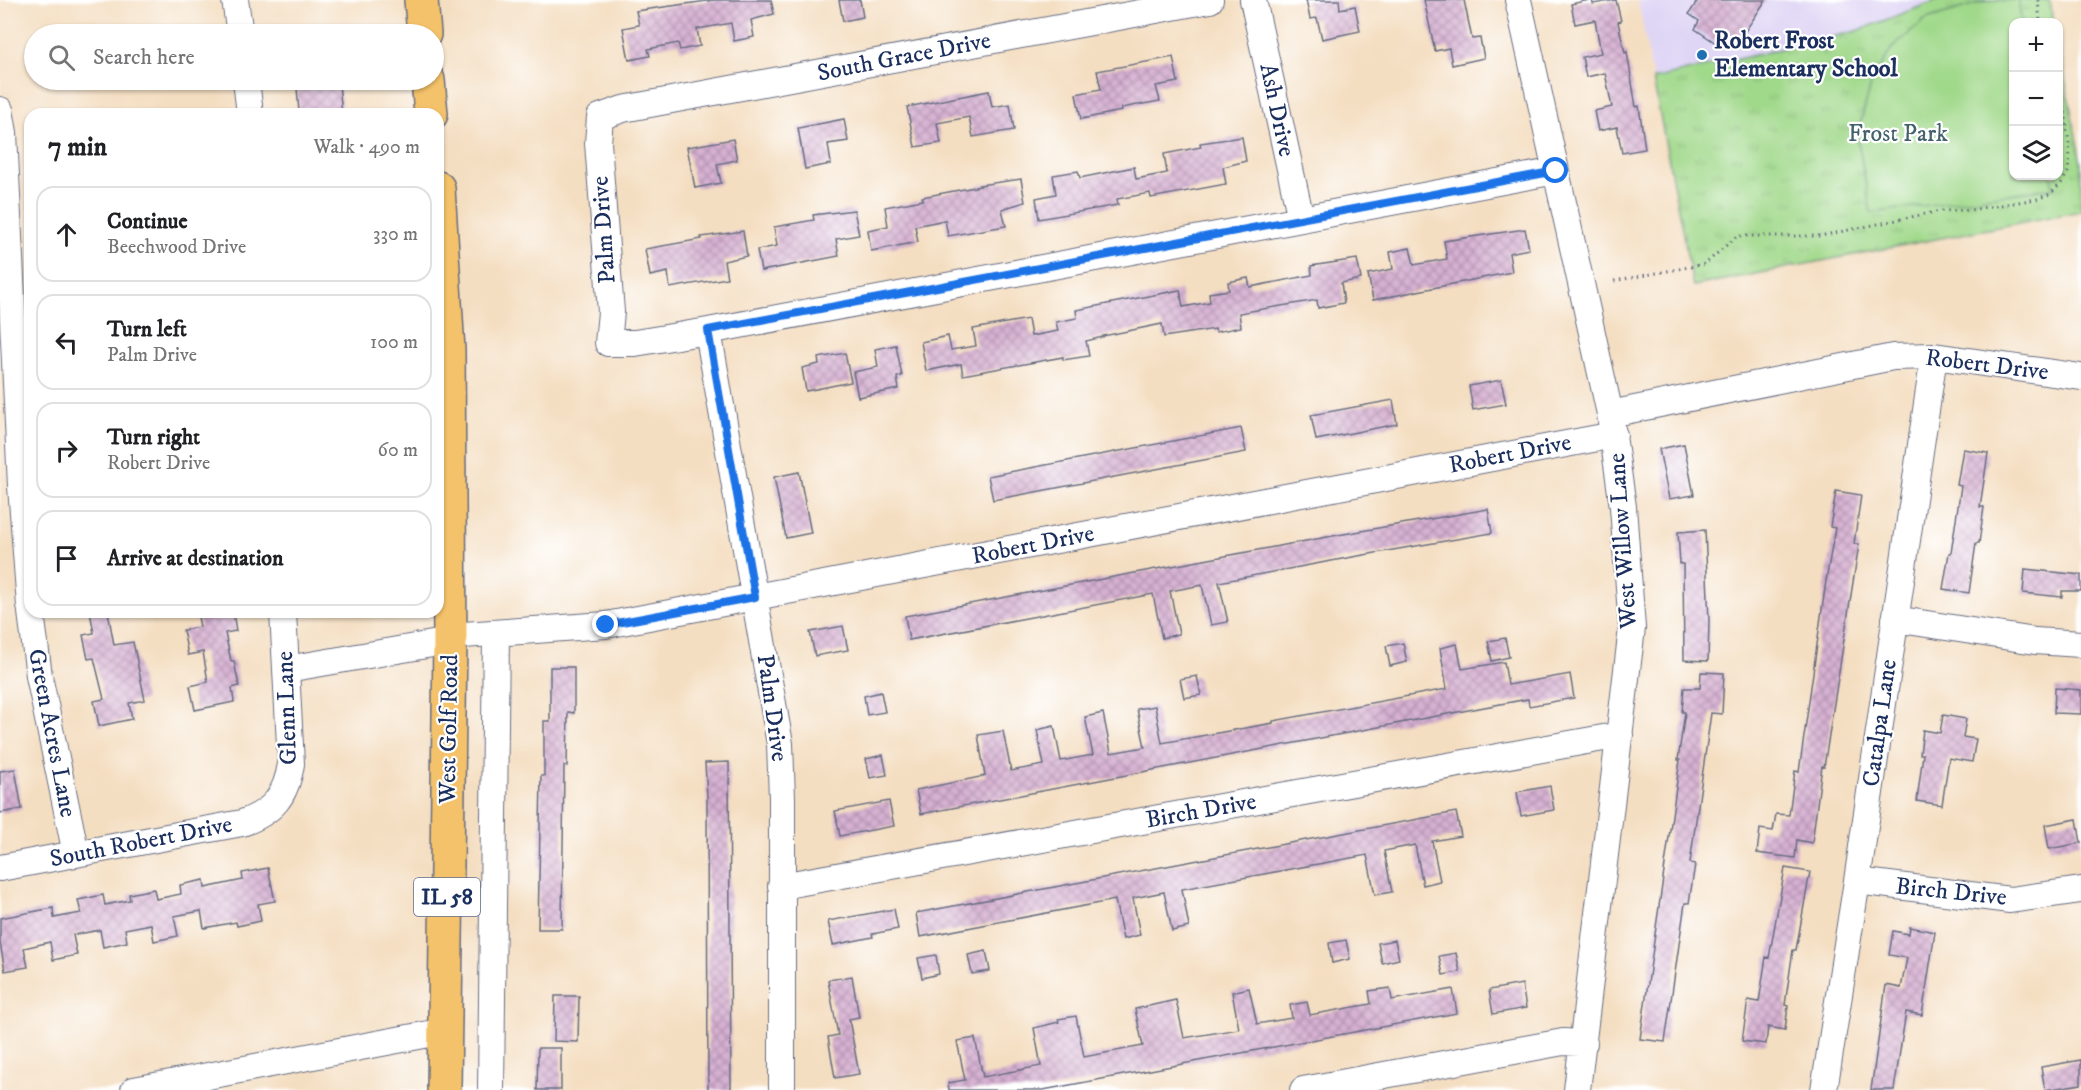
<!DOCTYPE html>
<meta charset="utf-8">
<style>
:root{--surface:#fff;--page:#f6f6f6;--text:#202124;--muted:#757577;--line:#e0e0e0}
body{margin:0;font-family:"IM FELL DW Pica",serif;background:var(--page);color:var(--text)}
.controls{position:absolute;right:18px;top:18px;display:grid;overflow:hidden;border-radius:12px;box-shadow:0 2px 4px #0004}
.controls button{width:54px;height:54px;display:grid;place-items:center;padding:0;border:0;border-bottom:2px solid var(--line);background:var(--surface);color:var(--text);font:30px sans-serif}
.stop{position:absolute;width:18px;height:18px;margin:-14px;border:4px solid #1a73e8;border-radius:50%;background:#fff}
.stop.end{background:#1a73e8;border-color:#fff;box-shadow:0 2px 6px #0008}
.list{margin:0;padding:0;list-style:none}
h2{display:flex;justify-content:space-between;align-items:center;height:78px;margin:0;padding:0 24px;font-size:26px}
h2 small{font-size:20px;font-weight:400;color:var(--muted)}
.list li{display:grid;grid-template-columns:39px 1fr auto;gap:18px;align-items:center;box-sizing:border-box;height:96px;margin:0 12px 12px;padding:0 12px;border:2px solid var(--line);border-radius:18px}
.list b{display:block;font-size:22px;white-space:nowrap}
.list p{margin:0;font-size:20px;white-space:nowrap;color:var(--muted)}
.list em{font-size:20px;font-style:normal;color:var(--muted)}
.icon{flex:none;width:33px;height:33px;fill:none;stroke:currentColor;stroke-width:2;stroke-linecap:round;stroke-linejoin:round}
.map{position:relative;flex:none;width:2081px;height:1090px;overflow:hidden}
.search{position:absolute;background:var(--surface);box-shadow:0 2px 4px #0004;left:24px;top:24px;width:420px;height:66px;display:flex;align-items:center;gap:15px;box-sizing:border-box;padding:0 21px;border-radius:33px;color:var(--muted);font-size:22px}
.panel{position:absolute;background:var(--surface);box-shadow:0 2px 4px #0004;left:24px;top:108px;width:420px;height:510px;border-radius:18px}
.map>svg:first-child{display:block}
</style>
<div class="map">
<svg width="2081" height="1090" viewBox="0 0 2081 1090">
<defs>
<pattern id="grass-tufts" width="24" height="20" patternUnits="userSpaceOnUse" patternTransform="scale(1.5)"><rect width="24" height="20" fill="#a1d98b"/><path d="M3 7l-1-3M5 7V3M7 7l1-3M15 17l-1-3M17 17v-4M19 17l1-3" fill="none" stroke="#8abb7a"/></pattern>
<pattern id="building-cross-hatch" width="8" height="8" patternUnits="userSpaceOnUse" patternTransform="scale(1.5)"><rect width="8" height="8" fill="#d7b1d2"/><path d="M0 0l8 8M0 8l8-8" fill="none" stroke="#ae90ae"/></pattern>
</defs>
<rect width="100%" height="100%" fill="#fff"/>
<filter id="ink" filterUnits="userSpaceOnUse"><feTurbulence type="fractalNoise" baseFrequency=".0167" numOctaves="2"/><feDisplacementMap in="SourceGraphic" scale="12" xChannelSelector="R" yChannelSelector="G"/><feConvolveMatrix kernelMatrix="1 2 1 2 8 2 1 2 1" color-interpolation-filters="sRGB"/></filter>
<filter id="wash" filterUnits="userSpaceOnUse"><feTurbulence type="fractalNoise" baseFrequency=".008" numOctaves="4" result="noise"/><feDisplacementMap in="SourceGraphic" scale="24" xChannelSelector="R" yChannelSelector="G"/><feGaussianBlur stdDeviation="1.35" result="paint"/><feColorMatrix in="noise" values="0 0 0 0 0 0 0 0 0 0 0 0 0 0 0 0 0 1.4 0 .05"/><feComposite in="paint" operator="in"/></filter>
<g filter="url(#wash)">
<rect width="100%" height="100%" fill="#f4dec1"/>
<path fill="#dfd5f5" d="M1638 0H1937L1857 31 1653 79Z"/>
<path fill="url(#grass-tufts)" stroke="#5e8474" stroke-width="1.5" d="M1937 0H2049L2054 22H2014V176H2058L2059 47 2081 163V211L1693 286 1653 79 1857 31Z"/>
<path fill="#a1d98b" stroke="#5e8474" stroke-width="1.5" d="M1990 0H2018L2022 22H2014V176H2051L2053 188 1871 213 1857 135 1871 85 1891 49 1926 19Z"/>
<g id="blocks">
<path fill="url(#building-cross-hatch)" d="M714 0H771L774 14 751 20 754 37 734 41 731 23 697 29 700 46 680 50 678 43 648 49 650 56 629 60 623 28 639 25 636 11Z
M839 0H860L863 17 843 21Z
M1306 0H1339L1340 9 1355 6 1360 31 1322 39 1317 18 1310 19Z
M1424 0H1464L1472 39 1480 38 1484 58 1452 65 1449 48 1435 51Z
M1589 0H1592L1593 4 1616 0 1621 21 1618 22 1625 53 1627 52 1636 107 1639 106 1645 149 1622 153 1617 127 1598 131 1594 111 1612 107 1605 73 1586 77 1582 57 1601 53 1595 20 1575 24 1571 4Z
M1698 0H1766L1736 45 1725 36 1719 45 1695 29 1699 21 1689 14Z
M1173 57 1178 82 1156 86 1160 101 1121 108 1122 111 1081 119 1076 94 1101 89 1097 71Z
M339 84 342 114H314L313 111 299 112 297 88Z
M989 91 992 107 1010 104 1014 130 973 137 969 117 937 123 941 143 915 147 907 107Z
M844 119 848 141 828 144 831 164 805 169 798 128Z
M1242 137 1246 161 1223 167 1226 184 1151 198 1150 193 1117 199 1118 205 1039 219 1036 198 1056 194 1053 175 1078 171 1080 178 1134 167 1136 179 1167 173 1164 154 1201 147 1200 143Z
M733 139 737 160 717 164 721 183 695 188 687 147Z
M1021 179 1025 202 1002 209 1006 226 948 236 945 220 915 226 918 242 871 251 868 230 888 226 885 207 923 200 922 197 980 186 979 185Z
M854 210 859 235 836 239 839 256 761 271 757 250 777 246 774 227 814 220 813 215Z
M1525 229 1529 249 1509 253 1512 272 1373 300 1368 274 1393 269 1390 252 1410 248 1414 265 1447 259 1444 241Z
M743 231 747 256 724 261 727 278 670 288 668 272 650 276 645 249 702 239 701 237Z
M1357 259 1361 279 1341 283 1344 303 1318 308 1317 300 1239 313 1241 327 1216 332 1215 329 1164 337 1162 324 1103 336V337L1086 341 1089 356 1063 360V357L963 375 961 364 926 371 921 342 948 336 951 350 976 346 973 329 1028 319 1031 336 1058 331 1056 322 1077 318 1076 310 1180 290 1183 307 1210 302 1209 293 1229 290 1228 282 1248 278 1250 287 1312 275 1311 266Z
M896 345 902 376 897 377 899 389 858 397 853 372 878 367 875 349Z
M845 353 851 382 806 391 802 368 819 364 818 358Z
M1501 380 1506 404 1473 410 1469 386Z
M1393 400 1397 424 1316 440 1311 415Z
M1241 428 1246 452 993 500 988 476Z
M1684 444 1694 495 1669 499 1659 449Z
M1963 449 1988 453 1980 507H1984L1979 543H1976L1969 593 1943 589 1949 553H1951L1961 486 1957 485Z
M799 472 811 533 786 538 774 477Z
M1836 491 1861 495 1854 544H1859L1824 767 1822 766 1812 843 1797 840 1795 858 1757 853 1760 829 1773 831 1776 814 1789 815 1795 771 1799 772 1826 581 1835 528 1830 527Z
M1488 509 1492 533 1358 556 1219 582 1228 622 1211 625 1202 585 1170 591 1179 634 1162 638 1153 594 909 640 905 616 1338 535Z
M1705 530 1709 621 1708 661 1684 660 1683 564H1680L1678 532Z
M2025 569 2081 575V591H2062V597L2023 593Z
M90 612H108L114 645 133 642 145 700 129 703 132 719 99 726 94 701 104 699 94 658 88 659 83 635 94 633Z
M197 612H233L236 631 225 633 231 661H234L239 686 232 688 234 702 195 710 190 686 208 682 203 652 188 655 183 630 200 627Z
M843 626 848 650 815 656 810 632Z
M1505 638 1509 657 1492 661 1488 641Z
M1403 643 1407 662 1390 666 1386 646Z
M1457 644 1462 669 1504 662 1508 685 1570 674 1574 698 1529 706 1528 699 1479 708 921 814 916 790 985 776 978 735 1003 731 1011 771 1044 765 1037 730 1054 726 1061 761 1093 755 1085 717 1103 713 1111 753 1145 747 1137 709 1155 706 1162 743 1273 723V721L1447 689 1440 648Z
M550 667H574V713L568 712 567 766H564L562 929H538L541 776H544V721H550Z
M1701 672 1724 673 1722 714 1711 713 1690 863 1695 864 1689 903H1685L1665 1042 1640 1039 1680 760H1678L1685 712H1682L1684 688H1700Z
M1197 676 1201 695 1184 698 1180 679Z
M2055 688 2081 690V714L2054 713Z
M881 692 885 712 867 715 864 696Z
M1943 715 1966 719 1963 737 1976 739 1972 762 1949 758 1942 805 1917 801 1923 754H1920L1923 730 1940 733Z
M883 755 887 775 870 778 866 759Z
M729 762 731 1090H708L707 797 705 763Z
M15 769 22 809 0 813V771Z
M1550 786 1554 810 1521 816 1517 792Z
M889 801 894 826 840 836 835 811Z
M1456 812 1461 836 1432 841 1440 881 1423 885 1415 845 1384 851 1392 892 1375 895 1367 855 1182 889 1189 927 1172 931 1164 892 1133 898 1140 935 1123 939 1115 900 920 937 916 913Z
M2077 819 2081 843 2049 849 2045 825Z
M268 868 275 901 258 904 261 921 237 926 236 922 204 928 201 911 174 916 178 936 154 941 151 924 125 929 127 942 103 947 100 930 73 935 77 955 53 960 50 942 24 948 28 967 5 971 0 943V918L53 908 54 918 81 913 78 900 103 895 105 905 130 900 129 894 154 889 156 899 181 894 180 885 204 880 205 888 243 880 242 873Z
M1785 868 1810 872 1796 950H1793L1785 1005 1788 1006 1785 1030 1768 1027 1766 1044 1742 1041 1748 1000 1759 1002 1766 957 1769 958Z
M894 909 898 929 872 934 873 937 833 945 828 921Z
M1910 927 1935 932 1922 1015 1906 1012 1894 1090H1871L1886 985 1901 988 1907 958 1889 955 1893 931 1909 934Z
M1346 940 1350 959 1332 963 1329 943Z
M1395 940 1399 959 1382 963 1378 943Z
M986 951 990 971 972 974 968 955Z
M1456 953 1460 972 1443 975 1439 956Z
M936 955 939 974 922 978 918 958Z
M852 976 859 1017 849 1019 859 1074 835 1078 828 1037 838 1035 828 980Z
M1522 984 1526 1008 1493 1014 1489 990Z
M1249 988 1257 1024 1292 1018 1290 1005 1307 1002 1310 1015 1371 1004 1369 991 1390 988 1392 1000 1453 989 1457 1013 1043 1090H949L948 1083 965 1080 957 1041 975 1038 983 1077 1041 1066 1034 1028 1059 1022 1058 1019 1076 1016 1084 1057 1143 1046 1135 1009 1176 1000 1184 1038 1239 1029 1232 992Z
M555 996H579L578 1042 554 1041Z
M538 1048H561V1090H537Z
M2081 1060V1084L2045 1090 2041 1067Z"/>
</g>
</g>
<g filter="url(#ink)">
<use href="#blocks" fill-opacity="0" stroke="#676c81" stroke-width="1.5"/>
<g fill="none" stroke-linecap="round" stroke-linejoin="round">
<g stroke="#676c81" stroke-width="28">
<path id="minor" d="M235 0 240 34
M1210 0 623 109 600 117 598 143 611 312 608 343H635L708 331 1556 171
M1253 0 1301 219
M1518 0 1610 414 1623 507 1632 628 1577 1090
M246 80 250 114
M0 110 4 133 21 486 30 606
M708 331 780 744 782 798V1090
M1610 414 1893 357 1934 356 2081 377
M31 612 39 676 76 854
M1895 619 2035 641 2081 644
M449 636 606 625 1614 435
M287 669 450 641
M0 868 242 823C273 812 286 796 291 764L283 612
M1857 881 2010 900 2081 890
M781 886 1620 735
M134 1090 445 1031
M491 1090 496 634
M1303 1090 1563 1042 1584 1043
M1824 1090 1857 881 1934 356"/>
</g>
<g stroke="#676c81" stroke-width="36">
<path id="major" d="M421 0 424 34
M428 80 431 114
M438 188 448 350 450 641 444 1090"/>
</g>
<path stroke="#676c81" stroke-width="3" stroke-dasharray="1.5 4.5" stroke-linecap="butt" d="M2038 0 2040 22
M1614 281 1705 264 1737 236H1820L1940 211 1970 210 2037 199 2050 194 2061 184 2068 172 2070 152 2065 110 2058 96"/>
<use href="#minor" stroke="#fff" stroke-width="26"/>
<use href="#major" stroke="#f4c26a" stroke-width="33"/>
</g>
</g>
<g fill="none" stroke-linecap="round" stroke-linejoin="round" filter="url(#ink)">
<path stroke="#1a73e8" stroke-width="8" d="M606 625 755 597 708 330 1556 171"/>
</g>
<circle fill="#1f6fb2" stroke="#fff" stroke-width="2" cx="1702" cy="55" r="6"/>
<g text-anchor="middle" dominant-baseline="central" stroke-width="4.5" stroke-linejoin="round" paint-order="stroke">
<rect fill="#fff" stroke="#5f6d8e" stroke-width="1.5" x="414" y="878" width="66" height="38" rx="4.5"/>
<g font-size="22" font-weight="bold" fill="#1b2f5e">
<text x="447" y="897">IL 58</text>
</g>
<g font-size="24" font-weight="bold" fill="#1b2f5e" stroke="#fff" text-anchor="start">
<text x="1714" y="41">Robert Frost<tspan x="1714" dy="28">Elementary School</tspan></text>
</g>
<g font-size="24" fill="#1b2f5e" stroke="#fff">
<text transform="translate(904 57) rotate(-11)">South Grace Drive</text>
<text transform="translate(1277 110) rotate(78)">Ash Drive</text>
<text transform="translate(604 230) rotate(-94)">Palm Drive</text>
<text transform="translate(1987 365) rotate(7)">Robert Drive</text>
<text transform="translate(1510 454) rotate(-11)">Robert Drive</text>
<text transform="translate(1623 541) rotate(-94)">West Willow Lane</text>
<text transform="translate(1033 545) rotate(-11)">Robert Drive</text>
<text transform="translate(287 708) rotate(-92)">Glenn Lane</text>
<text transform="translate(772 708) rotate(82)">Palm Drive</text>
<text transform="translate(1880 723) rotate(-82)">Catalpa Lane</text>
<text transform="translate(449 729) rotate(-89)">West Golf Road</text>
<text transform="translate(52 733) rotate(79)">Green Acres Lane</text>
<text transform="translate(1201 811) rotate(-10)">Birch Drive</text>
<text transform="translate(141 842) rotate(-11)">South Robert Drive</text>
<text transform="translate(1951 892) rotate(6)">Birch Drive</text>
</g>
<g font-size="24" fill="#43626c" stroke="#fff">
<text x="1898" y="134">Frost Park</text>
</g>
</g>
</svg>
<div class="controls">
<button>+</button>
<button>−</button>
<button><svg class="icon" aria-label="layers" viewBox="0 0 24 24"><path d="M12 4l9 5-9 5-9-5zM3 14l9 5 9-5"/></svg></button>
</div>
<div class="stop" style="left:1556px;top:171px"></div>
<div class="stop end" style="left:606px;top:625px"></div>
<div class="search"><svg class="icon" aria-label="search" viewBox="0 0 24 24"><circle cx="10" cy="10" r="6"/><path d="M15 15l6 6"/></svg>Search here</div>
<section class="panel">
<h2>7 min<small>Walk · 490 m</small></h2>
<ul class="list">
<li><svg class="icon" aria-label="ahead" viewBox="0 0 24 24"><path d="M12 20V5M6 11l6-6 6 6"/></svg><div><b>Continue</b><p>Beechwood Drive</p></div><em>330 m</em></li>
<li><svg class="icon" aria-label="left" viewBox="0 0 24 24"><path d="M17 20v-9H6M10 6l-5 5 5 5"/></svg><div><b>Turn left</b><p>Palm Drive</p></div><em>100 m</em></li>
<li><svg class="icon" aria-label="right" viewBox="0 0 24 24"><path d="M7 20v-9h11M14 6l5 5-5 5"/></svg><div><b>Turn right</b><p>Robert Drive</p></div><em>60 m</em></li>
<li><svg class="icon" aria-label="arrive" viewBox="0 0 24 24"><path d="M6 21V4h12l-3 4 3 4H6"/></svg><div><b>Arrive at destination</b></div></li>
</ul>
</section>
</div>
